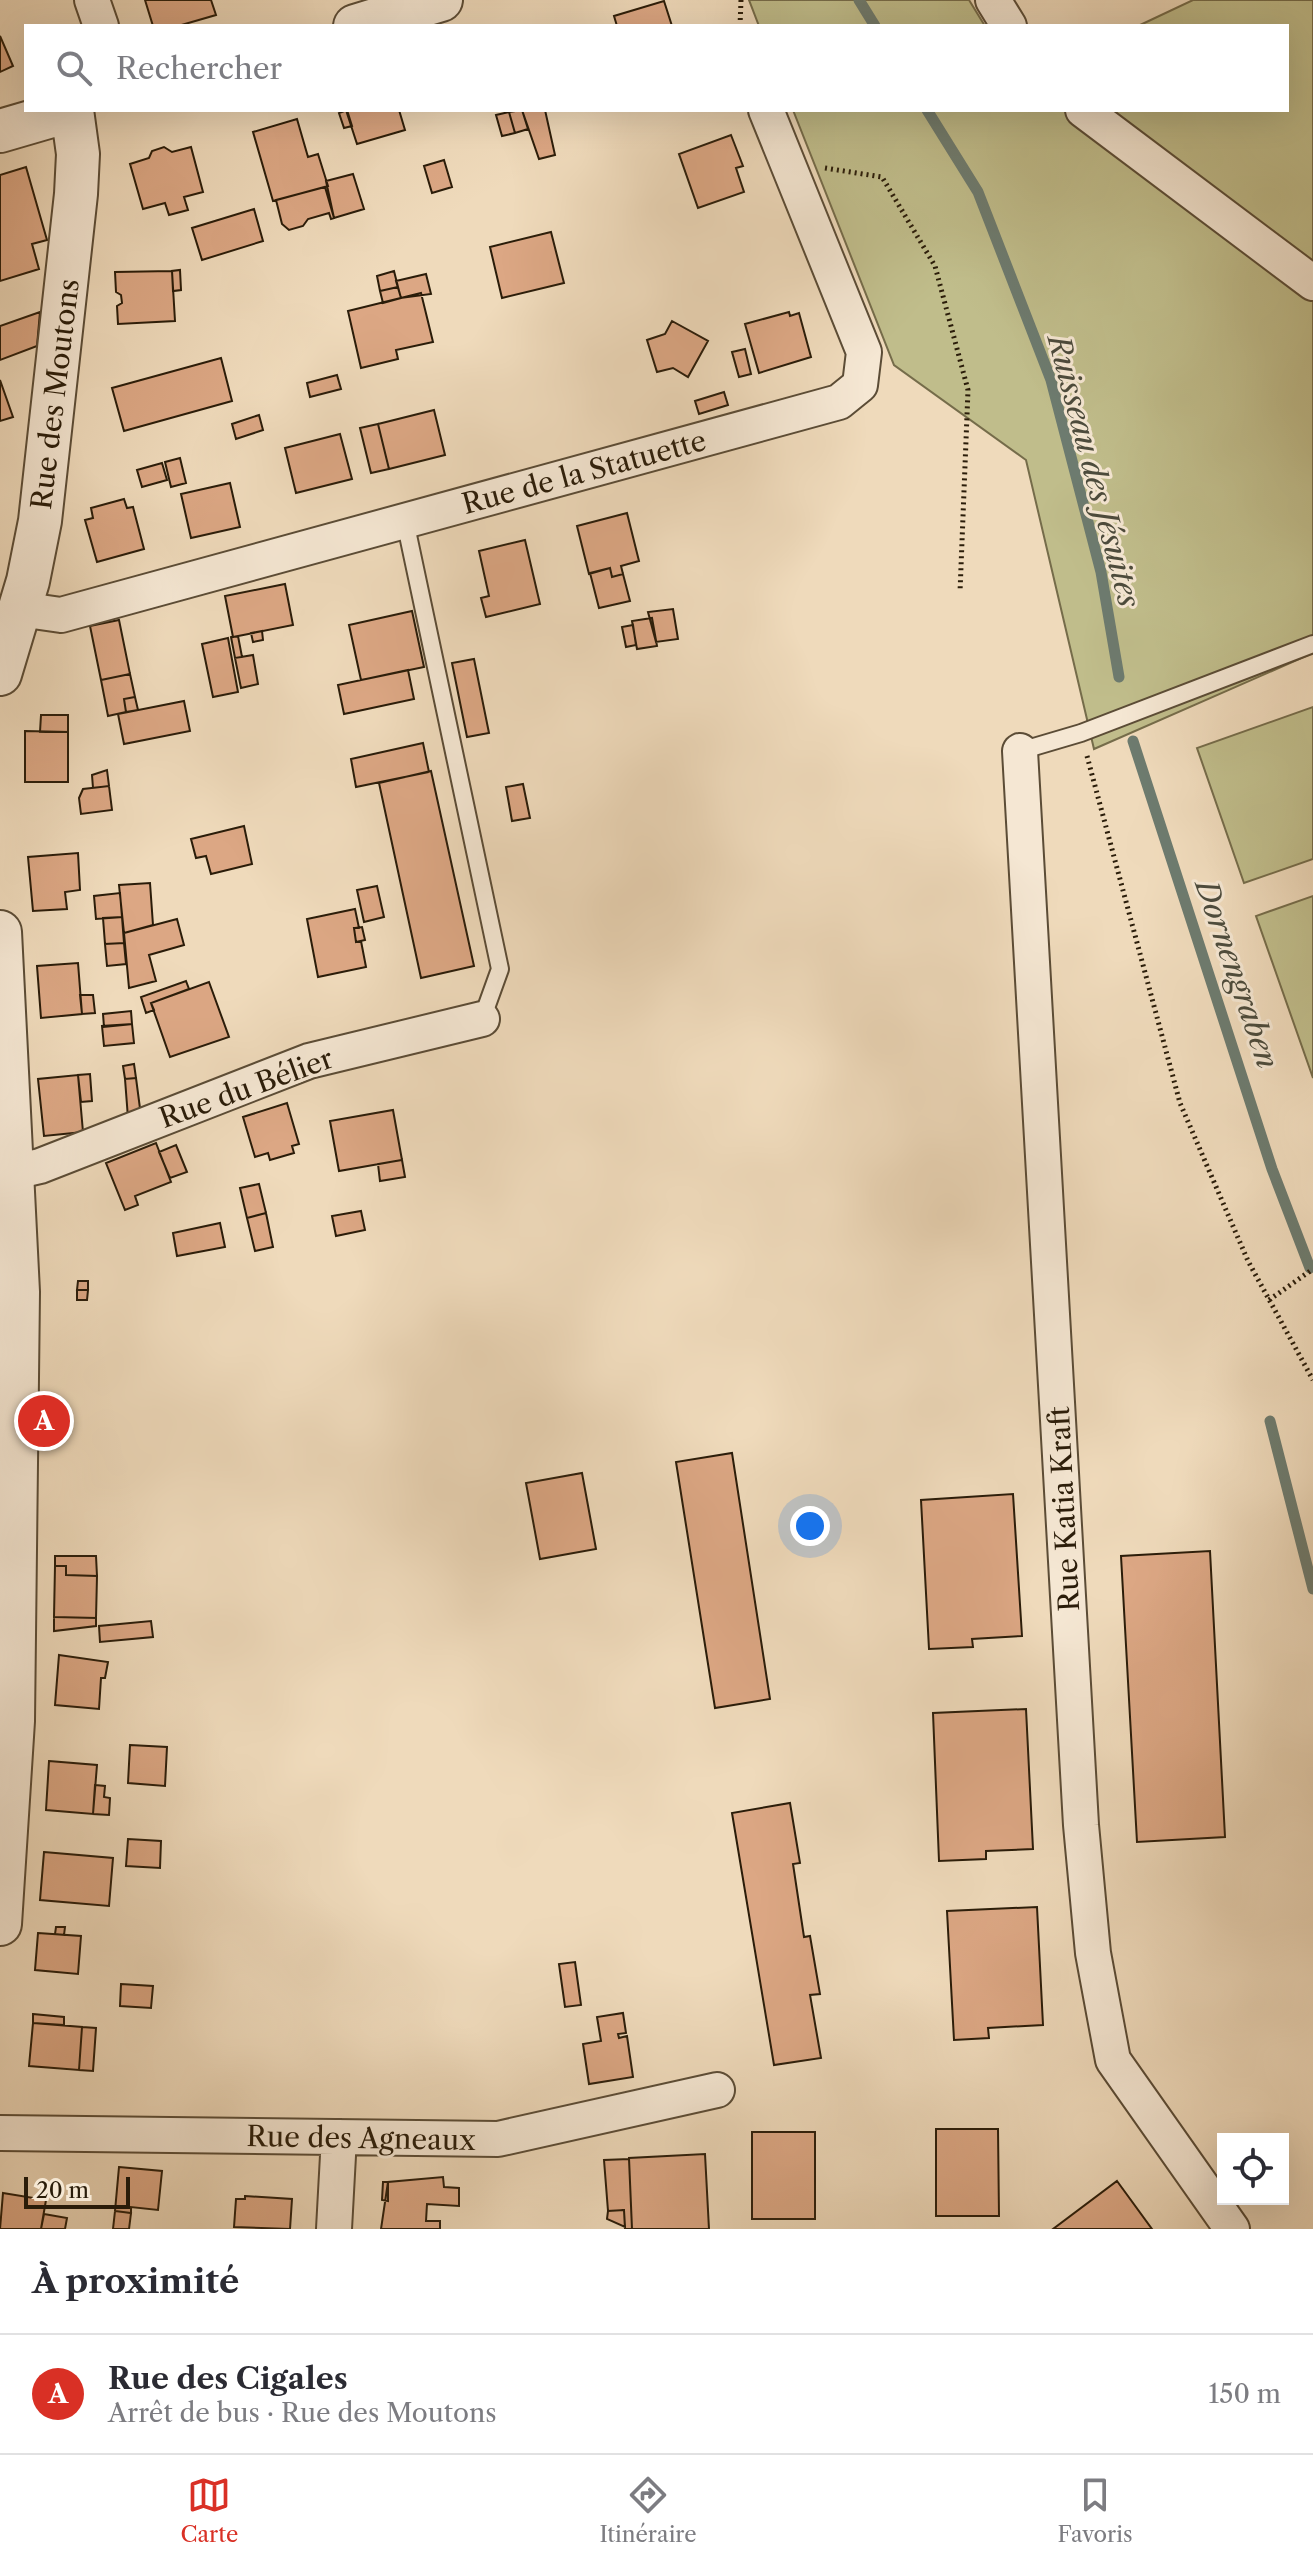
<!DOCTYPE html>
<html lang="fr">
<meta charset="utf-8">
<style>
:root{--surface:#fff;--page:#f7f7f7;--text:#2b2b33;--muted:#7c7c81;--line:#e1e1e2;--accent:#d93025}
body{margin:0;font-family:"Libre Caslon Text",serif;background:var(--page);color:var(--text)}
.controls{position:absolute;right:24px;bottom:24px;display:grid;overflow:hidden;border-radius:0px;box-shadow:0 8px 32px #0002}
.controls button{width:72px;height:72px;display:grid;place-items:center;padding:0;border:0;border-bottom:2px solid var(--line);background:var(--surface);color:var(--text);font:40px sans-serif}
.scale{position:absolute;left:24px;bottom:20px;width:106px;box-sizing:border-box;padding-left:8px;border:4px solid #2a1c09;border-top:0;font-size:22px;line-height:28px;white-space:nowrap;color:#2a1c09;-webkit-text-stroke:6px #f5e7d3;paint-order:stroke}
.you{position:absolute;left:810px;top:1526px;width:28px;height:28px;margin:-20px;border:6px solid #fff;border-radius:50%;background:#1a73e8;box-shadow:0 0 0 12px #1a73e833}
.badge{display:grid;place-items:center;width:52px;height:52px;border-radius:50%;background:var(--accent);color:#fff;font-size:26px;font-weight:700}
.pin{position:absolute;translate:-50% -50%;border:4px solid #fff;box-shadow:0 2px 8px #0006}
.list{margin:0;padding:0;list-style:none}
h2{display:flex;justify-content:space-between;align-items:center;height:104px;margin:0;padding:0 32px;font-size:34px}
h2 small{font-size:26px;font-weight:400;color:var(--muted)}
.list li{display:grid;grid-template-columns:52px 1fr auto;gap:24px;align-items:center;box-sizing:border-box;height:120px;padding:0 32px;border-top:2px solid var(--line)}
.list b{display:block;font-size:30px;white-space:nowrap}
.list p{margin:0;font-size:26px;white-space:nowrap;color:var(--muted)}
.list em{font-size:26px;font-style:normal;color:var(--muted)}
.icon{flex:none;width:44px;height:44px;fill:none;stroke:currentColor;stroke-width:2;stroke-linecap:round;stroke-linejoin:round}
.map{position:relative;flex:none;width:1313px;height:2229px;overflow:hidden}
.search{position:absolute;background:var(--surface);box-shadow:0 8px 32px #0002;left:24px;right:24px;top:24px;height:88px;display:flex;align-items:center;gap:20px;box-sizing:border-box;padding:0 28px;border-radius:0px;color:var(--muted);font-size:30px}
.sheet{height:224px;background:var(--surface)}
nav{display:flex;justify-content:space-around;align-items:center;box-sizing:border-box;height:112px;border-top:2px solid var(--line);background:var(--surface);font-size:22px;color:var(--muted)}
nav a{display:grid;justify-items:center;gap:4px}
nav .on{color:var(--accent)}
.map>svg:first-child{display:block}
</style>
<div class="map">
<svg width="1313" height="2229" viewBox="0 0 1313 2229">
<rect width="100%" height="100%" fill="#efdabb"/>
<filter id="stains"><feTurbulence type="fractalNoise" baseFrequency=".0025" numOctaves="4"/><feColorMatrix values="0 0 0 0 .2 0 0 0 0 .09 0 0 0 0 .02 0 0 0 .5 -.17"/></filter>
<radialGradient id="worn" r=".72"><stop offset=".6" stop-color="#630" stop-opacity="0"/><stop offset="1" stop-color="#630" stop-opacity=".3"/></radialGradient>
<path fill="#c0bd8b" stroke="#756c4a" stroke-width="2" d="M749 0H969L985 26H759Z
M1193 0H1313V653L1094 749 1026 460 894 365 793 110H1287V26H1138Z
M1313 707V859L1244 883 1197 748Z
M1313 896V1078L1256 916Z"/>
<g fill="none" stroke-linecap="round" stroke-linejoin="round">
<path stroke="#6d7b6f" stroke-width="11" d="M859 0 875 26
M927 110 978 192 1051 380 1101 572 1119 677
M1133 741 1272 1169 1310 1268
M1270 1421 1313 1589"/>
</g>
<path fill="#dca784" stroke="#2a1c09" stroke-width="2" d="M145 0H211L216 15 178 26H153Z
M664 1 672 26H617L614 16Z
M0 36 13 66 0 72Z
M346 110H399L405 130 357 144Z
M347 110 352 126 344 128 339 113Z
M522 110H545L555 155 539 159Z
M522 110 528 129 515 133 509 112Z
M509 112 515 133 502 136 496 115Z
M297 119 308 157 318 154 328 186 273 201 253 132Z
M731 135 743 166 736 168 744 192 698 208 679 154Z
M164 147 172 152 191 147 203 192 184 197 188 210 169 215 165 203 143 209 130 164 149 158 152 151Z
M444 160 452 187 432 193 424 166Z
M26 167 47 240 32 244 39 269 0 281V175Z
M353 174 364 209 334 218 326 181Z
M325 187 334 218 331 219 329 213 308 219 303 226 289 230 282 224 276 200Z
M254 209 263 241 202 260 192 228Z
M551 232 564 283 502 298 490 247Z
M180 270 181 290 173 291 172 271Z
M172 271 175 321 118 324 117 306 122 303 121 295 116 292 115 272Z
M394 271 398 287 380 291 377 276Z
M426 274 431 294 401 298 396 281Z
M398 287 401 298 383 303 380 291Z
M421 293 433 342 396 350 398 359 361 368 348 311Z
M40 312 37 346 0 360V326Z
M789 312 790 316 799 313 811 357 759 373 745 324Z
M672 321 708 341 688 377 673 368 657 372 647 340 665 334Z
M745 349 751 374 739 377 732 352Z
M221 358 232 401 124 431 112 388Z
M337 375 341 389 310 397 307 383Z
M0 380 13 417 0 421Z
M724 392 728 405 699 414 695 401Z
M434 410 445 455 389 469 378 424Z
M259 415 263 430 236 439 232 424Z
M378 424 389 469 371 473 360 428Z
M340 434 352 479 296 493 285 448Z
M180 458 186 483 171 487 165 462Z
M162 463 167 480 142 487 137 470Z
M230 483 240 527 191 538 181 494Z
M124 499 127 508 133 507 144 549 97 562 85 520 93 518 91 508Z
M627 513 639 561 621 566 623 574 612 577 610 568 589 574 577 526Z
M525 540 540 604 486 617 481 598 489 596 479 551Z
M610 568 612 577 623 574 630 601 599 608 590 573Z
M285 584 293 625 233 637 225 596Z
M673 609 678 639 656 642 648 612Z
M412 611 424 667 361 680 349 625Z
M652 618 657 646 637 649 632 621Z
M119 620 130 674 101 680 90 626Z
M633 625 636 645 626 647 622 627Z
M262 631 263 640 253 642 251 633Z
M238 636 242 657 235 658 231 637Z
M228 638 238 692 213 697 202 644Z
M253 655 258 684 241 688 235 658Z
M474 659 489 733 467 737 452 663Z
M408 670 414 699 344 714 338 685Z
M130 674 135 697 124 699 126 712 108 716 101 680Z
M135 697 138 710 126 712 124 699Z
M184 701 190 731 124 744 118 714Z
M41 715H68V732H40Z
M25 731 68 732V782H25Z
M423 743 429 772 356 787 351 759Z
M107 770 109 786 93 788 92 775Z
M431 771 474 966 421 978 379 783Z
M523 784 530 818 512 821 506 787Z
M109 786 112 810 81 814 79 798 83 789Z
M244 826 252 864 211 874 206 856 196 858 191 839Z
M78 853 80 890 65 892 67 909 33 911 28 857Z
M150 883 153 925 124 933 119 885Z
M377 886 384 917 364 922 357 890Z
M120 893 122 917 96 919 94 896Z
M355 909 359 928H354L356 942 361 941 366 967 318 977 307 919Z
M122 917 124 943 105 944 103 918Z
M177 919 184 945 149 955 156 981 129 988 124 933Z
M362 927 365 940 356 942 354 928Z
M124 943 126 964 107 966 105 944Z
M78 963 82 1014 41 1018 37 966Z
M186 981 189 989 151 1003 154 1010 146 1013 141 997Z
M209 982 229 1037 170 1057 151 1003Z
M80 995H93L95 1013 82 1014Z
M131 1011 132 1024 104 1027 103 1014Z
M132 1024 134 1043 104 1046 102 1026Z
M134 1064 136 1078 125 1079 123 1066Z
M90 1074 92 1101 81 1102 78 1075Z
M78 1075 83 1132 44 1136 38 1079Z
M136 1078 141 1116 128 1118 125 1079Z
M287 1103 299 1144 292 1146 294 1153 270 1160 268 1153 255 1157 243 1117Z
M393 1110 402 1160 339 1171 330 1121Z
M156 1143 171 1182 135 1196 138 1205 125 1210 106 1163Z
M176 1145 187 1172 170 1178 159 1152Z
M402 1160 405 1177 380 1181 378 1164Z
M259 1184 266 1213 247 1218 240 1188Z
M361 1211 365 1230 336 1236 332 1216Z
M266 1213 273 1247 255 1251 247 1218Z
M220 1223 225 1247 177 1256 173 1233Z
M78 1281H88V1290H77Z
M77 1290H88L87 1300H77Z
M732 1453 770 1699 715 1708 676 1462Z
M582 1473 596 1549 540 1559 526 1483Z
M1013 1494 1022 1636 972 1639 973 1647 929 1649 921 1500Z
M1210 1551 1225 1837 1137 1842 1121 1556Z
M55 1556H96L97 1576 66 1575V1566H55Z
M55 1566H66V1575L97 1576 96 1618 54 1617Z
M54 1617 96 1618V1626L54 1631Z
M151 1621 153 1637 100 1642 99 1626Z
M59 1655 108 1662 105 1678H101L99 1709 55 1705Z
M1026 1709 1033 1849 986 1851V1859L939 1861 933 1713Z
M130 1745 167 1747 165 1786 128 1783Z
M49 1761 97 1765 93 1814 46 1810Z
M95 1785 105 1786 104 1797 110 1798 109 1815 93 1814Z
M790 1803 800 1863 793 1864 804 1937 810 1936 820 1994 810 1995 821 2058 774 2065 732 1813Z
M128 1839 161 1841 160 1868 126 1866Z
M44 1852 113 1858 109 1906 40 1900Z
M1037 1907 1043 2025 988 2028 989 2038 954 2040 947 1911Z
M56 1927H65L64 1935 55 1934Z
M38 1933 81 1936 78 1974 35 1970Z
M575 1962 581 2005 565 2007 559 1964Z
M121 1984 153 1986 151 2008 120 2006Z
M623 2013 626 2033 618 2034 619 2038 627 2036 633 2077 589 2084 583 2044 601 2041 597 2017Z
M33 2014 64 2017V2025L33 2023Z
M33 2023 82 2027 79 2070 29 2066Z
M82 2027 96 2028 93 2071 79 2070Z
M936 2129H998L999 2216H936Z
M752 2132H815V2219H752Z
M705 2154 709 2229H632L629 2158Z
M629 2159 632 2229H625L624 2210 608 2211 604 2160Z
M119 2167 162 2171 158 2210 131 2207V2213L115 2211Z
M443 2177 444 2187 459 2188V2206L427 2204 426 2221H440V2229H381L388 2182Z
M1117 2181 1152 2229H1053Z
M383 2182H388V2201L382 2200Z
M3 2193 46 2200 41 2229H0Z
M245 2196 292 2199 290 2229 234 2227 236 2199H245Z
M624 2210 625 2227 607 2219 608 2211Z
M115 2211 131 2213 129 2229H113Z
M44 2214 67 2218 65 2229H41Z"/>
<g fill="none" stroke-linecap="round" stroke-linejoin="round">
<g stroke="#5b4c36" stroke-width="20">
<path id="service" d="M405 521 500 969 482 1019
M1020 751 1081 733 1313 644"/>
</g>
<g stroke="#5b4c36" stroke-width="38">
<path id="minor" d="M92 0 101 26
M993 0 1009 26
M1083 110 1313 283
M19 609 61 615 839 402 860 385 864 352 766 110
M1020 751 1081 1825 1093 1953 1113 2060 1232 2229
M14 1172 40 1166 309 1061 482 1019
M0 2133 498 2139 717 2090
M334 2229 339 2137"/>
</g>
<g stroke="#5b4c36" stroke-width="46">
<path id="tertiary" d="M355 26 441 0
M0 131 72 110
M0 674 28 581 40 521 76 194 78 154 72 110
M0 932 18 1292 13 1721 0 1924"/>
</g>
<path stroke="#2a1c09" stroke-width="5" stroke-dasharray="2 4" stroke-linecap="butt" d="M740 26 741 0
M825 168 882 177 935 266 968 390 960 592
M1087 756 1180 1103 1248 1261 1313 1380
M1269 1300 1313 1269"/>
<use href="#service" stroke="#f5e7d3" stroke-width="16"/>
<use href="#minor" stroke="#f5e7d3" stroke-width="34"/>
<use href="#tertiary" stroke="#f5e7d3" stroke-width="42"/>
</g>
<g text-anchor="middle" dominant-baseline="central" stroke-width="6" stroke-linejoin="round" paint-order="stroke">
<g font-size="28" fill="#2a1c09" stroke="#f5e7d3">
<text transform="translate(55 394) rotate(-83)">Rue des Moutons</text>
<text transform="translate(584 472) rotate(-15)">Rue de la Statuette</text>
<text transform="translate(246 1088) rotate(-20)">Rue du Bélier</text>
<text transform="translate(1064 1509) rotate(-93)">Rue Katia Kraft</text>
<text transform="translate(361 2138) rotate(1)">Rue des Agneaux</text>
</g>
<g font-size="30" font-style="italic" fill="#4c4b3c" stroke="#f5e7d3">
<text transform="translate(1094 471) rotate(75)">Ruisseau des Jésuites</text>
<text transform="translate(1237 974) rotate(71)">Dornengraben</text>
</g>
</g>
<rect width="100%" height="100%" filter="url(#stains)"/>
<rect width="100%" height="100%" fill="url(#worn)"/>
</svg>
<div class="controls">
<button><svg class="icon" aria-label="locate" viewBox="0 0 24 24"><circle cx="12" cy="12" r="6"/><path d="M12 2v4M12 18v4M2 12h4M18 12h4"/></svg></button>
</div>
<div class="scale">20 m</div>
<div class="you"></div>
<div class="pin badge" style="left:44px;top:1421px">A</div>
<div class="search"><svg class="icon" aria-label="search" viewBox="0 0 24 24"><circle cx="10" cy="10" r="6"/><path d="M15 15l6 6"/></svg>Rechercher</div>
</div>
<section class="sheet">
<h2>À proximité<small></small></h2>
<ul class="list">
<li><span class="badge">A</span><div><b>Rue des Cigales</b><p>Arrêt de bus · Rue des Moutons</p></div><em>150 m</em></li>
</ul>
</section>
<nav>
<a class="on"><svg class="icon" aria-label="map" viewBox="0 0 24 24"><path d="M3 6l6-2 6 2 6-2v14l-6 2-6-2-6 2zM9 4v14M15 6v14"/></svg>Carte</a>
<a><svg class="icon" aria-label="directions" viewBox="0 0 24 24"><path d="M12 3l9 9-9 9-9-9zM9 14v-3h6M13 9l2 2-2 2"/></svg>Itinéraire</a>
<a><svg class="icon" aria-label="saved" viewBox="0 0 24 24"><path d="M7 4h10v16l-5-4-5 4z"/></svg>Favoris</a>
</nav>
